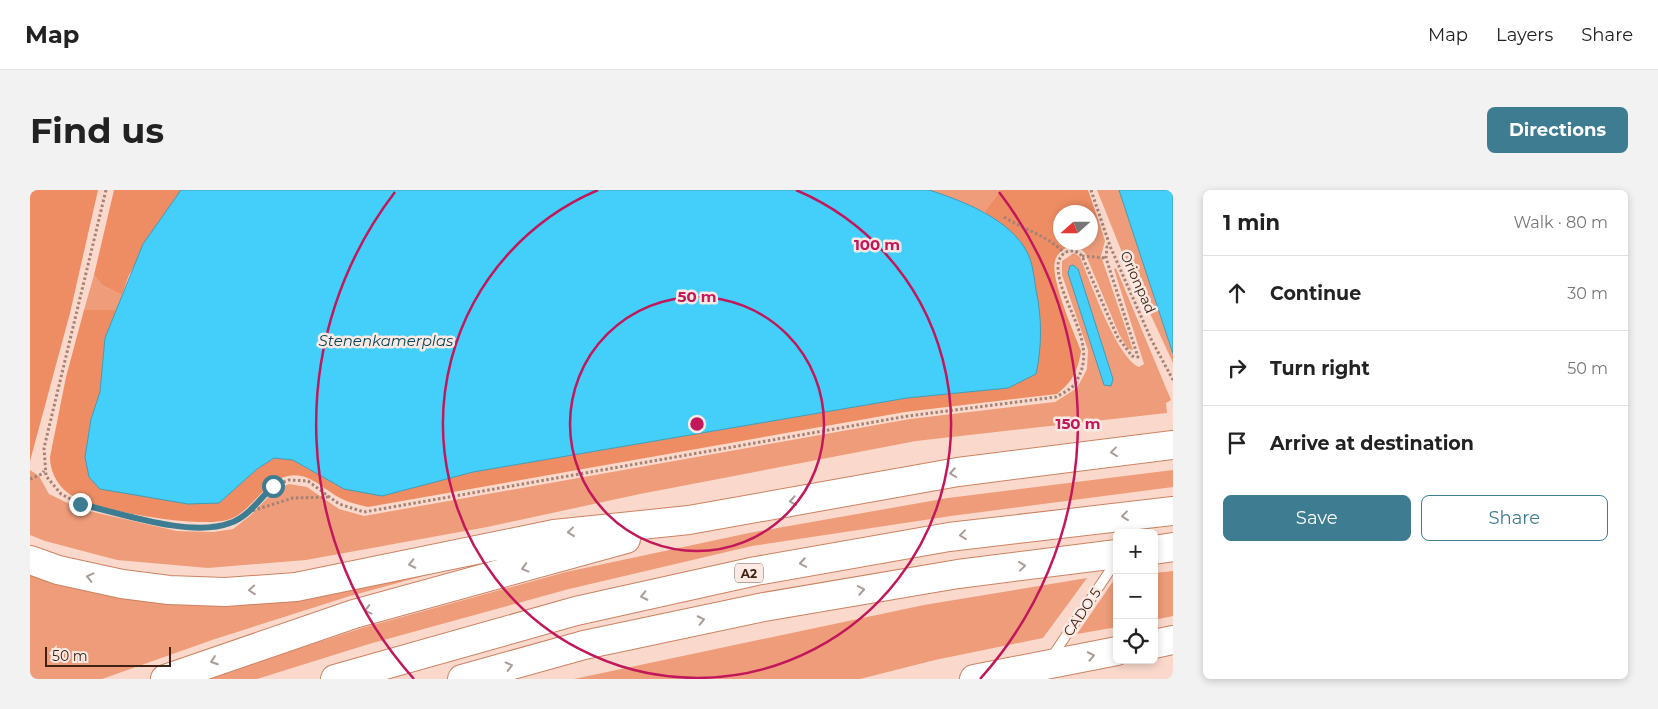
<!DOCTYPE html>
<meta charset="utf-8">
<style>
:root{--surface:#fff;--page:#f2f2f2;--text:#222;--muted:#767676;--line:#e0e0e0;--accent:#3e7c92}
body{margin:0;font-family:Montserrat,sans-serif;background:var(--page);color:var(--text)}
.controls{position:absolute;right:15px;bottom:15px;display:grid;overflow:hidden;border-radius:8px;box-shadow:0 2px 8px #0003}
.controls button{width:45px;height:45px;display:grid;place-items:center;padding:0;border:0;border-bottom:1px solid var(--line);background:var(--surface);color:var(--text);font:25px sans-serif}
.compass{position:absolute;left:1023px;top:15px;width:45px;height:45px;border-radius:50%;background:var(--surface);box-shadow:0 2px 8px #0003;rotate:249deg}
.scale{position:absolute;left:15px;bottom:12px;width:126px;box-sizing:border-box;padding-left:5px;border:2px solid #402215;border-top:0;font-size:14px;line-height:18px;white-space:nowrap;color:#402215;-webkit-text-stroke:4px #fbeae4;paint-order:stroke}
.stop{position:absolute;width:15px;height:15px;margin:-11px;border:4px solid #3e7c92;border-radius:50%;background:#fff}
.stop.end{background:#3e7c92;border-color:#fff;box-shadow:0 1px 5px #0008}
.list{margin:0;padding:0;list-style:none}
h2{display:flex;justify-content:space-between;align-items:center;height:65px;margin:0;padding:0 20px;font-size:21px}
h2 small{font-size:16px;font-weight:400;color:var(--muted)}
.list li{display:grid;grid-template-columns:32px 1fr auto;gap:15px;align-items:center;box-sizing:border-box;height:75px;padding:0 20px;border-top:1px solid var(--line)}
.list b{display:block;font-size:19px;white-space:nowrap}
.list em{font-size:16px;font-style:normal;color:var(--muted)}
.actions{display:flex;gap:10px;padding:15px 20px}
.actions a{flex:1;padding:11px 0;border:1px solid var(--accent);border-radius:8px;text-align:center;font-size:18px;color:var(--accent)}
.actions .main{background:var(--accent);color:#fff}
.icon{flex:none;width:28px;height:28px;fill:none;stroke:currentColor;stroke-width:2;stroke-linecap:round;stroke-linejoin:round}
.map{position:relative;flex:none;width:1143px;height:489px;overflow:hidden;border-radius:8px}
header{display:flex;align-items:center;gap:30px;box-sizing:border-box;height:70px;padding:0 25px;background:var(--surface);border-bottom:1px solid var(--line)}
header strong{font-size:24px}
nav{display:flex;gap:28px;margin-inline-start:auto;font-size:18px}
.intro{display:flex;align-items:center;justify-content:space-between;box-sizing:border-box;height:120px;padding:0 30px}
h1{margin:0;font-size:35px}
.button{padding:12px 22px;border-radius:8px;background:var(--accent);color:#fff;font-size:18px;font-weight:700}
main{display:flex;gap:30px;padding:0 30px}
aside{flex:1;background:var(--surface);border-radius:8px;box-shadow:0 2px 8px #0003}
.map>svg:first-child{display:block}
</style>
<header>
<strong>Map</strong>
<nav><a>Map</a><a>Layers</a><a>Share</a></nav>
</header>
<div class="intro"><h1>Find us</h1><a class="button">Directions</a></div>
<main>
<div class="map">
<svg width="1143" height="489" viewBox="0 0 1143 489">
<rect width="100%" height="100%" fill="#fad9cc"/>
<path fill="#ee9c7a" d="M899 0H971L954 22Z
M1067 0H1089L1143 164V173L1093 65Z
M1069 32 1075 51 1071 66 1103 160 1098 159 1089 144 1055 63 1049 57 1041 56 1040 53 1060 52 1061 34Z
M1044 63 1050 67C1060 91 1087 168 1109 177L1114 174 1084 79 1086 78 1141 210 1136 213 1137 223 886 251 610 304 457 337 276 370 178 378 87 370 15 351 0 345V280L9 286 19 304 50 319 147 341 183 342 203 339 221 325 246 299 259 294 277 297 309 319 334 326 880 229 1025 212 1047 198 1057 179 1058 160 1032 85V71Z
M64 85 72 95 92 105 88 120H54Z
M1143 280V297L921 326 722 356 539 399 339 454 227 489H175L332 438 536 382 719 343 918 308Z
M430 376 320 406 185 449 72 489H0V381L91 406Z
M1143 381V426L1124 430V383Z
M1086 387 1087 437 1047 444Z
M1057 388 1013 448 905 470 830 489H544L894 415Z"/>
<path fill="#ee8d64" d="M0 0H68L40 123 0 271Z
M84 0H151L99 85 92 105 72 95 64 85Z
M971 0H1058L1069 32 1061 34 1060 22H1030V52L1040 53 1041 56C1034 58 1027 63 1025 71 1020 89 1044 142 1051 161 1048 181 1042 192 1027 204L875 222 338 317C330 315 320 313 312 309 295 301 279 281 258 286 232 292 222 323 197 330 167 338 62 321 38 303 26 294 20 280 20 267L36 187 54 120H88L75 148 70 202 61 229 55 267 70 299 189 313 227 279 244 268 263 270 280 280 352 306 443 282 877 208 978 198 1006 183 976 38 954 22Z"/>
<path fill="#43cffa" stroke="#429bb5" d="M151 0H899C933 11 980 29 997 62 1003 73 1004 88 1006 100 1012 127 1012 157 1006 184L978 198 877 208 443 282 352 306 314 299 263 270 244 268 227 279 189 313 158 314 70 299 59 287 55 267 61 229 70 202 75 148 113 54Z
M1089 0H1143V164Z
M1043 75 1048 79 1083 189 1081 196 1074 195 1038 83 1040 76Z"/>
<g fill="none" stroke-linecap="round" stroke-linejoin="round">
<g stroke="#cc8263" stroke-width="11">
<path id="lane" d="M1021 468 1087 370"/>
</g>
<g stroke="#cc8263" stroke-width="30">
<path id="highway" d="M1124 360 1143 357
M0 370 28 380 92 394 139 400 195 402 266 397 524 344 659 330 928 282 1143 255
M1124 454 1143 450
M135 489 324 424 596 349
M305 489 546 421 726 381 919 347 1143 321
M432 489 554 455 734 417 928 384 1087 364
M944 489 1087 461"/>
</g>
<path stroke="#a38376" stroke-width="3" stroke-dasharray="2.5 2.5" stroke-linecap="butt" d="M76 0 14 258 16 286 31 304 50 314 146 336 181 338 202 333 218 322 243 296 259 290 278 291 309 314 334 322 878 226 1026 207C1031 204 1038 201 1042 197 1046 194 1048 188 1050 184 1065 149 1030 113 1028 78 1027 63 1042 55 1052 66L1087 146 1102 166 1108 167 1076 68 1077 57 1080 56
M1061 0 1080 56 1121 149 1143 190
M974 27C994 40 1017 45 1034 63
M1052 66 1076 68
M0 289 12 284 14 281
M218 322 263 308 300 307"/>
<use href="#lane" stroke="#fff" stroke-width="9"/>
<use href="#highway" stroke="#fff" stroke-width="28"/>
</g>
<defs><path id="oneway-chevron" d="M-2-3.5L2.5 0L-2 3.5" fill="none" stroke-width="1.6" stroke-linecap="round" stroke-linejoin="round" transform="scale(1.25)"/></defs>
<g stroke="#a99c96">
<use href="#oneway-chevron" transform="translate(1084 262) rotate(173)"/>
<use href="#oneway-chevron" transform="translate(923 283) rotate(171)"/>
<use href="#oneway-chevron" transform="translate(763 311) rotate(170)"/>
<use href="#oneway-chevron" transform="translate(1095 326) rotate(173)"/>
<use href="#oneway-chevron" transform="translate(541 342) rotate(174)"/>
<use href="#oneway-chevron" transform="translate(933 345) rotate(173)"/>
<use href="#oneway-chevron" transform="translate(773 373) rotate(170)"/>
<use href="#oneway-chevron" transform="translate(382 374) rotate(168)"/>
<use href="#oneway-chevron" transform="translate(992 376) rotate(-7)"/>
<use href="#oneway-chevron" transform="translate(495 378) rotate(165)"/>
<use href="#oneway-chevron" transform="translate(60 387) rotate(-167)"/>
<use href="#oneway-chevron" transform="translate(222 400) rotate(176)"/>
<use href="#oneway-chevron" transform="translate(831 400) rotate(-10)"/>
<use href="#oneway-chevron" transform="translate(614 406) rotate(168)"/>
<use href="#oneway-chevron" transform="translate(338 420) rotate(165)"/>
<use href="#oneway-chevron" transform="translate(671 430) rotate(-12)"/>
<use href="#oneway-chevron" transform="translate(1061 466) rotate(-11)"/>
<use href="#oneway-chevron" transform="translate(184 471) rotate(160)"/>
<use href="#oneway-chevron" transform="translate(479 476) rotate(-15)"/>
</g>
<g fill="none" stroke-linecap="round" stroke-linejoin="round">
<path stroke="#3e7c92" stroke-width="6" d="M50 314C90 323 161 348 200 333 218 327 231 308 243 296"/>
</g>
<g fill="none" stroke="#c2185b" stroke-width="2.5">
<circle cx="667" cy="234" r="127"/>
<path d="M766 0A254 254 0 1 1 568 0"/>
<path d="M384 489A381 381 0 0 1 365 2M969 2A381 381 0 0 1 950 489"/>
</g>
<g text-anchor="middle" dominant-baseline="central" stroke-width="5" stroke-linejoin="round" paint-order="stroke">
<rect fill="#fbeae4" stroke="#785e53" stroke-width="1" x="705" y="373.5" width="28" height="19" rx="4"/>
<g font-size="12" font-weight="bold" fill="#402215">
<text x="719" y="383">A2</text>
</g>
<g font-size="14" fill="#402215" stroke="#fbeae4">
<text transform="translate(1108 92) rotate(66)">Orionpad</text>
<text transform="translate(1052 422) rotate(-56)">CADO 5</text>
</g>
<g font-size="15" font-style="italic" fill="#094658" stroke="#fbeae4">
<text x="356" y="150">Stenenkamerplas</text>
</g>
</g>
<circle cx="667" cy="234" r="8" fill="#c2185b" stroke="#fbeae4" stroke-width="2.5"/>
<g font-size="15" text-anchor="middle" font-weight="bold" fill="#c2185b" stroke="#fbeae4" stroke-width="5" stroke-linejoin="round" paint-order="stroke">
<text x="847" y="60">100 m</text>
<text x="667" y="112">50 m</text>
<text x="1048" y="239">150 m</text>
</g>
</svg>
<div class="controls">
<button>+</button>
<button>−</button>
<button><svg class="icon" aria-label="locate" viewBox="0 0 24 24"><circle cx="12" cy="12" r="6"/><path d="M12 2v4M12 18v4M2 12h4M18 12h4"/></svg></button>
</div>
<svg class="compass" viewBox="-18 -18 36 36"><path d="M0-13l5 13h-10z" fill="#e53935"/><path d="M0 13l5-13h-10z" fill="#767676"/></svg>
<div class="scale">50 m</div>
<div class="stop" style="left:243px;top:296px"></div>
<div class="stop end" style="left:50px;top:314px"></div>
</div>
<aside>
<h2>1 min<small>Walk · 80 m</small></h2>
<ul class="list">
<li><svg class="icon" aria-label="ahead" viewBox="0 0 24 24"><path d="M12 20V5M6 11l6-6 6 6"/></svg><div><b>Continue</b></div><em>30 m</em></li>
<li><svg class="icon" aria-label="right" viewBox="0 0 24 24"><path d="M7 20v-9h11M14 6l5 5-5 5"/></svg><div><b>Turn right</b></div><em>50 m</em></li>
<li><svg class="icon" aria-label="arrive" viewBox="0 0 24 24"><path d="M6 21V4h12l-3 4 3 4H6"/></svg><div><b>Arrive at destination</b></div></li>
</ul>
<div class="actions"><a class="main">Save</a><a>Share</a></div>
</aside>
</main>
